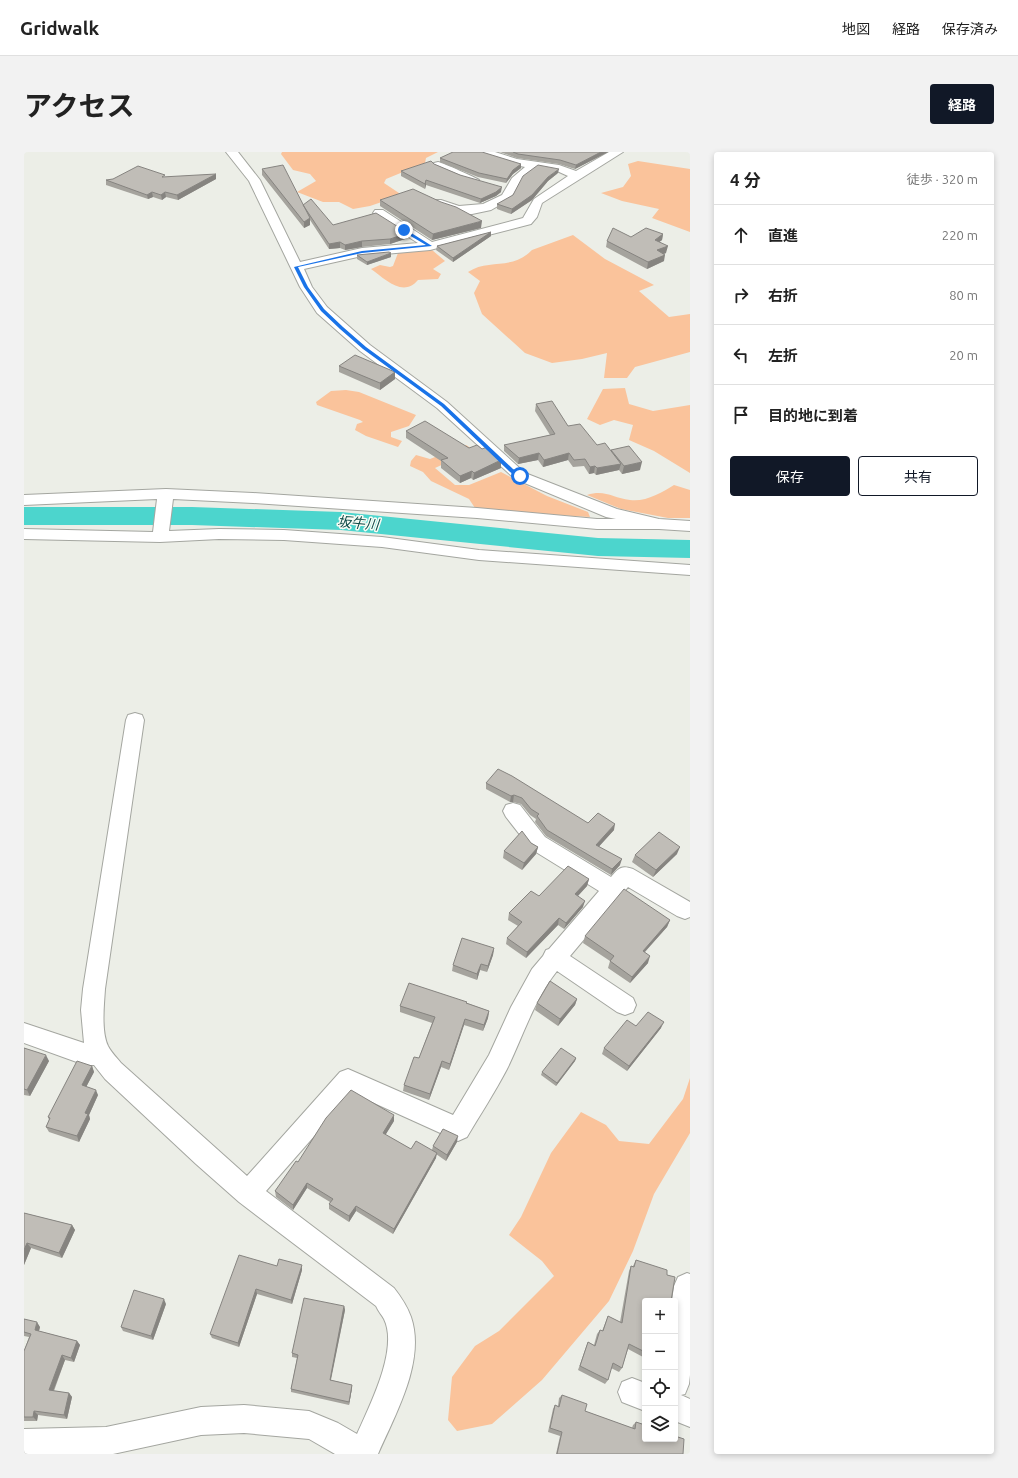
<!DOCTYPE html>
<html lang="ja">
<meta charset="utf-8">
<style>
:root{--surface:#fff;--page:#f2f2f2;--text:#222;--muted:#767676;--line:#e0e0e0;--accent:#111827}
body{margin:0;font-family:Ubuntu,"Noto Sans JP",sans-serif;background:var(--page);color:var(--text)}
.controls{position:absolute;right:12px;bottom:12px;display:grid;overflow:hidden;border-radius:4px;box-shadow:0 2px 6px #0003}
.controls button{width:36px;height:36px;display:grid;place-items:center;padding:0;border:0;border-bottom:1px solid var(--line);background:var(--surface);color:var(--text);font:20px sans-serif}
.stop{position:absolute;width:12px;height:12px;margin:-9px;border:3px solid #1a73e8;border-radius:50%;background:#fff}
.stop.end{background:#1a73e8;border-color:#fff;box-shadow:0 1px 4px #0008}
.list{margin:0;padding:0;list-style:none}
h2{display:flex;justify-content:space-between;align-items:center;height:52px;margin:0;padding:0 16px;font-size:17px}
h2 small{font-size:13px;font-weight:400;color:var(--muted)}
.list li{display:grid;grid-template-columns:26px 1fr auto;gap:12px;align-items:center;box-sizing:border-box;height:60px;padding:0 16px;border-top:1px solid var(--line)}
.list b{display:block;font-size:15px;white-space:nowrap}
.list em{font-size:13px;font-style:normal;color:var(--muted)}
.actions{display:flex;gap:8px;padding:12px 16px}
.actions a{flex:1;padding:9px 0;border:1px solid var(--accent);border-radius:4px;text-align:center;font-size:14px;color:var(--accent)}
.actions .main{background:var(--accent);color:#fff}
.icon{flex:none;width:22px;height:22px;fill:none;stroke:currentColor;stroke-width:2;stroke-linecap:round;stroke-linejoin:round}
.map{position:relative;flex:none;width:666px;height:1302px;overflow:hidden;border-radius:4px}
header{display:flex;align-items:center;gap:24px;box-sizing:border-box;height:56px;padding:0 20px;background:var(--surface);border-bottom:1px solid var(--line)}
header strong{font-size:19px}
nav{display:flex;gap:22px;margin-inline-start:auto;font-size:14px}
.intro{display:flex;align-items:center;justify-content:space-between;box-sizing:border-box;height:96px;padding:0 24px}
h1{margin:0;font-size:28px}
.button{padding:10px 18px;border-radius:4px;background:var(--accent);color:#fff;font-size:14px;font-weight:700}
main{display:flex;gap:24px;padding:0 24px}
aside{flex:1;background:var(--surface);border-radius:4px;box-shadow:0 2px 6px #0003}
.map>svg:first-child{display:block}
</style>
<header>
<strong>Gridwalk</strong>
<nav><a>地図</a><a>経路</a><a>保存済み</a></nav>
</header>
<div class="intro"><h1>アクセス</h1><a class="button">経路</a></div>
<main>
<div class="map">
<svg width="666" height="1302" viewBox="0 0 666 1302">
<rect width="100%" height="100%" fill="#eceee7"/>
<path fill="#fac39b" d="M258 0H414L402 6 401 11 362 27 360 31 378 43 346 54 329 57 315 50H299L273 40 292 29 286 22 269 18 257 2Z
M614 9 666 17V80L628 66 635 57 598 49 577 41 599 35 607 24 604 12Z
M549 83 581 107 630 133 615 139 645 165 666 162V200L611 215 603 226H580L583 201 558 207 528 211 501 201 458 162 450 141 456 129 444 120C465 106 488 119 508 98Z
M408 98 421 109 409 117 417 122 414 127 394 128C379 146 361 127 347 117L356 113 366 115 369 114 374 101Z
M601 236 605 252 629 259 666 253V321L630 299 605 288 609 273 590 268 576 273 563 267 579 237Z
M322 238 335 240 392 263 385 274 367 280V285L378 289 374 295 342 284 331 278 333 272 339 270 336 268 293 253 292 250 307 239Z
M442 293 450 298 411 316 431 333H445L477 320 523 344 564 360 566 365 459 359 451 356 445 347 407 329 399 320 386 314 387 309 392 303 406 307Z
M650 333 666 338V366H644L597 357 563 343C581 337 589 346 606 348 622 350 637 341 650 333Z
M666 926V981L630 1042 609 1099 585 1149 518 1228 468 1272 433 1279 424 1268 428 1225 451 1194 475 1179 530 1124 518 1109 485 1083 497 1065 527 1001 557 960 582 973 595 989 625 992 659 947Z"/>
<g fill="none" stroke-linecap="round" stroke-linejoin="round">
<path fill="#4cd5cd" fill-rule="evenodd" d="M0 355H168L317 360 574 386 666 388V406L574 404 317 378 168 373H0Z"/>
<g stroke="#a4a6a0" stroke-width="2">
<path id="minor" d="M202 0H214L236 28 276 110 338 96 394 91 351 64 349 61 351 58H359L408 90 499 66 510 47 544 24 533 19 513 16 497 30 486 47 467 58 448 62H434L409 52 407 50 409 48H417L435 54 459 52 478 43 488 26 501 15 487 12 456 2 454 0H471L493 7 535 13 552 19 585 0H599L518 51 513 65 507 72 406 98 338 104 280 117 288 135 303 155 346 193 423 250 501 321 593 357 635 367 666 369V379L635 377H573L453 366 229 351 149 347 145 379 195 377 260 378 358 385 455 398 666 413V423L455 408 358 395 260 388 195 387 136 390 0 387V377L129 380 133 347 0 353V343L142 337 229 341 453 356 573 367H592L582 365 491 327 413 256 336 199 293 161 276 135 225 29Z
M414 10C419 11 453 26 455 28L453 30C440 34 422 21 410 15L408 13 410 11Z
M111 561 118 563 120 568 81 837C80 853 77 879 84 894 87 900 93 906 97 911L223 1024 316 920 324 917 429 963 465 903 487 855 508 817 519 804 522 798 525 797 575 739 507 697 482 665 479 659 482 653 489 651 496 653 521 685 587 725C595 716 597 713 609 717L666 750V765L661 767 653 764 604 735 546 804 609 846 612 853 609 860 601 863 593 860 533 819C510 848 499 884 483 917 471 940 456 963 443 985L434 989 328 941 242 1039 370 1136C377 1145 383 1154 387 1165 402 1209 371 1263 354 1302H311L285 1287 220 1281 177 1283 89 1302H0V1277L82 1275 177 1255 220 1253 285 1259 314 1271 333 1282C345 1255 375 1197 360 1167 358 1163 354 1159 352 1154L215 1050 172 1012 81 927 70 913H61L0 891V871L60 891 57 858 59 837 102 568 104 563Z
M663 1121 666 1122V1223L665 1232 661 1242 657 1243 666 1247V1275L651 1269V1149H648L650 1134 654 1125Z
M608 1226 621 1231V1259L598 1250 594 1240 598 1230Z"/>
</g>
<use href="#minor" fill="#fff" fill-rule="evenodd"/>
</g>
<path fill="#a5a39d" d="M476 0H584L551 17 535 12 493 6Z
M416 6 497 12V16L489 22 482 31 454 25 416 10Z
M410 12 477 40 472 44 456 51 402 33 401 37 377 24V19Z
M238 17 279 53 309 73 384 81V86L366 92 338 95 321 98 316 96 305 97 286 68V73L280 76 238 23Z
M534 21 524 29 508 48 487 62 473 57V52Z
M142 25 192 27 154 48 142 45 138 48 129 45 124 47 82 33V28Z
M356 48 457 76 408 88 356 54Z
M467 80V84L429 110 412 98 413 94Z
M639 82 638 88 635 90 642 101 640 102V109L623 117 582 95 583 89 607 85Z
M333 103 367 105 343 113 333 107Z
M315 214 371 220V227L356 238 315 220Z
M512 252 544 274 573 293 587 299V298L616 318 598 322 595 318 572 323 570 321 565 322 560 314 549 315 544 308 519 315 514 308 494 312 480 299V293L526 283 511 259Z
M382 279 445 296 458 297 477 316 449 328 447 326 436 331 417 316V309L382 286Z
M462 631 564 671 590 678 575 694 596 713 587 723 522 684 511 670 512 667 506 663 497 652 489 650H486L462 637Z
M507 691 514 695 512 702 498 718 479 706 480 699Z
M653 702 629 725 608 710 611 703Z
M565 727 563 734 554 744 559 755 540 777 534 773 502 806 482 792 483 786 494 774 484 768 485 761 515 744Z
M646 768 643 775 621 800 624 811 606 831 584 816 586 809 559 791 561 784Z
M470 796 469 803 463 820 456 818 453 828 428 819 429 813Z
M553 847 551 853 534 874 511 858 513 851Z
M443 851 465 859 464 866 459 879 440 873 425 918 417 915 405 948 379 939 380 933 395 906 408 871 376 860V854Z
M612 874 637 876 603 919 578 902 580 896Z
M0 896 25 909 6 944 0 943Z
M552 906 551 909 532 934 517 923 518 920Z
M68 914 70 920 62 935 74 943 65 963 66 967 55 990 25 980 22 975 25 968 24 965Z
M370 969 361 983 387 997 408 998 409 994 433 990 422 1009 412 1002V1006L369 1082 332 1059 325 1070 305 1057V1052L306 1050 283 1036 269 1058 252 1045 251 1039 274 1010Z
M0 1061 48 1073 51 1078 38 1106 7 1096 0 1113Z
M612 1108 621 1149V1201L619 1205 604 1197 598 1216 595 1220 587 1216 584 1228 581 1232 554 1218 562 1195 564 1190 570 1193 573 1182 576 1178 578 1179 584 1164 596 1170 605 1119 607 1114H609Z
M253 1114 278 1118 268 1152 233 1142 215 1195 188 1186 186 1182Z
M142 1152 129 1188 99 1179 97 1175Z
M320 1154 321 1158 307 1228 328 1233V1236L325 1253 267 1240V1237L273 1206 268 1205V1201Z
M0 1167 16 1175 15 1179 53 1189 56 1193 50 1210 41 1208 30 1239 45 1241 48 1245 43 1267 14 1263 13 1269H0V1199L5 1185 0 1184Z
M538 1243 561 1259 608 1276 609 1273 612 1270 659 1302H532L536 1284 524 1280 529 1257 531 1253 534 1254 535 1246Z"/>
<path fill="#868480" d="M577 0H584L551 17 552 13Z
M497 12V16L489 22 482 31 483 27 489 18Z
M535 17 534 21 524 29 508 48 487 62 488 57 524 25Z
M192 22V27L154 48 153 43Z
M402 28V33L401 37V32Z
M478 35 477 40 472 44 456 51 457 47Z
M128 40 129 45 124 47 123 43Z
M141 40 142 45 138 48 137 43Z
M286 66V73L280 76V70Z
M458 69 457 76 408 88 409 82Z
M467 80V84L429 110V106Z
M384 81V86L366 92V87Z
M639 82 638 88 630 94 631 88Z
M338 89V95L321 98V93Z
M316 90V96L305 97V92Z
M644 94 642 101 632 105 633 98Z
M367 101V105L343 113V110Z
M641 103 640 109 623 117 624 110Z
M371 220V227L356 238V231Z
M515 301 514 308 494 312 495 306Z
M545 301 544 308 519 315 520 308Z
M477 308V316L449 328 450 321Z
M618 310 616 318 598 322 600 314Z
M597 312 595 318 572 323 573 316Z
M571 314 570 321 565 322 566 315Z
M448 319 447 326 436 331V324Z
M490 643 489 650H486L487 644Z
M591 672 590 678 571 699 572 693Z
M514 695 512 702 498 718 500 711Z
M656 695 653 702 629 725 632 718Z
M598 707 596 713 587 723 588 717Z
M565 727 563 734 550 748 551 742Z
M561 749 559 755 540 777 542 771Z
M535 766 534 773 502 806 503 800Z
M646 768 643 775 616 805 619 799Z
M470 796 469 803 463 820 464 814Z
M626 804 624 811 606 831 608 825Z
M457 812 456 818 453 828V822Z
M553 847 551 853 534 874 536 867Z
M465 859 464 866 459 879 460 873Z
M441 867 440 873 425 918 426 912Z
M640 870 637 876 603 919 605 914Z
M22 903 25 909 6 944 3 938Z
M552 906 551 909 532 934 533 931Z
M418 909 417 915 405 948 406 942Z
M68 914 70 920 60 939 58 933Z
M72 938 74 943 65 963 66 967 55 990 53 984 61 961Z
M370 963V969L359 987V981Z
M434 984 433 990 422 1009 423 1003Z
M413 1001 412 1006 369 1082 370 1077Z
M283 1031V1036L269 1058V1053Z
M332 1054V1059L325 1070V1064Z
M48 1073 51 1078 38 1106 35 1101Z
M3 1091 7 1096 0 1113V1098Z
M278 1113V1118L268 1152 267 1148Z
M232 1137 233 1142 215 1195 214 1191Z
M140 1147 142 1152 129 1188 127 1184Z
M320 1154 321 1158 306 1231V1228Z
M13 1170 16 1175 14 1182 11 1178Z
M53 1189 56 1193 50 1210 47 1206Z
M38 1203 41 1208 28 1242 25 1238Z
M328 1233V1236L325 1253V1250Z
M45 1241 48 1245 43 1267 40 1263Z
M10 1259 14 1263 13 1269 9 1265Z"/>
<path fill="#c0bdb7" stroke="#868480" d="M429 0H458L497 12 489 18 483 27 455 21 416 6Z
M489 0H577L552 13 536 8 494 2Z
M407 9 410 12 436 23 478 35 472 40 457 47 402 28 401 32 377 19Z
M259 13 286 66 280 70 238 17Z
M514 13 535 17 524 25 508 43 488 57 473 52 489 43 499 24Z
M114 14 141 23 138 25 192 22 153 43 141 40 137 43 128 40 123 43 82 28 89 27Z
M389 37 417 50 432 55 458 69 409 82 356 48Z
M287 47 309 73 352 61 384 81 366 87 338 89 321 93 316 90 305 92 279 53Z
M589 76 607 85 622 76 639 82 631 88 644 94 633 98 641 103 624 110 583 89Z
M467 80 429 106 413 94Z
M365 100 367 101 343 110 333 103Z
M331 203 371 220 356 231 315 214Z
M528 249 544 274 556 272 573 293 581 291 597 312 573 316 571 314 566 315 561 307 550 308 545 301 520 308 515 301 495 306 480 293 531 282 512 252Z
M401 269 445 296 453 293 458 297 463 295 477 308 450 321 448 319 436 324 417 308 424 306 382 279Z
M605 294 618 310 600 314 587 298Z
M474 617 488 624 564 671 574 661 591 672 572 693 598 707 588 717 523 678 513 664 515 662 507 657 498 646 490 643 487 644 462 631Z
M498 679 507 691 514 695 500 711 480 699Z
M635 680 656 695 632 718 611 703Z
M544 714 565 727 551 742 561 749 542 771 535 766 503 800 483 786 498 770 485 761 507 739 515 744Z
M600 737 646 768 619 799 626 804 608 825 586 809 590 804 561 784Z
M438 786 470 796 464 814 457 812 453 822 429 813Z
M526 829 553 847 536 867 513 851Z
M385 831 443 850 442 851 465 859 460 873 441 867 426 912 418 909 406 942 380 933 390 905 395 906 411 865 376 854Z
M624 860 640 870 605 914 580 896 603 868 612 874Z
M0 896 22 903 3 938 0 937Z
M537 896 552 906 533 931 518 920Z
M53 909 68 914 58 933 72 938 61 961 64 962 53 984 22 975 26 966 24 965Z
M327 938 370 963 359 981 387 997 392 989 413 1001 370 1077 332 1054 325 1064 305 1052 309 1047 283 1031 269 1053 251 1039 272 1009 274 1010 302 966Z
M419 977 434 984 423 1003 409 994Z
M0 1061 48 1073 35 1101 3 1091 0 1098Z
M215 1103 253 1114 255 1107 278 1113 267 1148 232 1137 214 1191 186 1182Z
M612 1108 643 1118V1123L651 1125 647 1149H621V1200L605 1192 598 1216 589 1211 584 1228 556 1214 564 1190 571 1194 576 1178 579 1179 584 1164 598 1171 607 1114 610 1115Z
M110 1138 140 1147 127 1184 97 1175Z
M280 1146 320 1154 306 1228 328 1233 325 1250 267 1237 274 1203 268 1201Z
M0 1167 13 1170 11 1178 53 1189 47 1206 38 1203 25 1238 45 1241 40 1263 10 1259 9 1265H0V1199L7 1182 0 1180Z
M538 1243 563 1252 561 1259 611 1277 612 1270 621 1273V1287H651V1284L660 1287 659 1302H533L538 1280 526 1276 531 1253 535 1255Z"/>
<path fill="#1a73e8" d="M378 77H381L408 94 338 101 274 115 284 135 300 157 319 175 342 195 420 252 489 317 498 322V325H494L486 320 417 254 339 197 316 177 297 159 280 135 270 115 338 99 402 93 378 79Z"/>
<g text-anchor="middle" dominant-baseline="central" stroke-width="3" stroke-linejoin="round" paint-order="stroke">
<g font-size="14" font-style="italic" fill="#104c49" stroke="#f9fcf5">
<text transform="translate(334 371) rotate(5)">坂牛川</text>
</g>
</g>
</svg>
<div class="controls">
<button>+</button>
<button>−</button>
<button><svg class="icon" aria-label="locate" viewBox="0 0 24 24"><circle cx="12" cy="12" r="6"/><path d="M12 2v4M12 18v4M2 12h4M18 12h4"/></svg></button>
<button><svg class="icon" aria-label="layers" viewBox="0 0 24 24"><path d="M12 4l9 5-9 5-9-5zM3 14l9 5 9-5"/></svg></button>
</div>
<div class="stop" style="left:496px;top:324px"></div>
<div class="stop end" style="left:380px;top:78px"></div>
</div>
<aside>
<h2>4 分<small>徒歩 · 320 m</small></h2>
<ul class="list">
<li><svg class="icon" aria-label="ahead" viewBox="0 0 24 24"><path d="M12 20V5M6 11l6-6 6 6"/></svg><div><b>直進</b></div><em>220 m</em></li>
<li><svg class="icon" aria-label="right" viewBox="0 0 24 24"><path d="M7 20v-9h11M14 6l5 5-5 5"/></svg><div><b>右折</b></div><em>80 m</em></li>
<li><svg class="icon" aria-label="left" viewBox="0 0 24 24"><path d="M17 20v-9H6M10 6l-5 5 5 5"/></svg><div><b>左折</b></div><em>20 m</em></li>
<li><svg class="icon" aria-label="arrive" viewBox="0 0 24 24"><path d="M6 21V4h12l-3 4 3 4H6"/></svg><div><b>目的地に到着</b></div></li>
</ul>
<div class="actions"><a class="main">保存</a><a>共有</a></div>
</aside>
</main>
